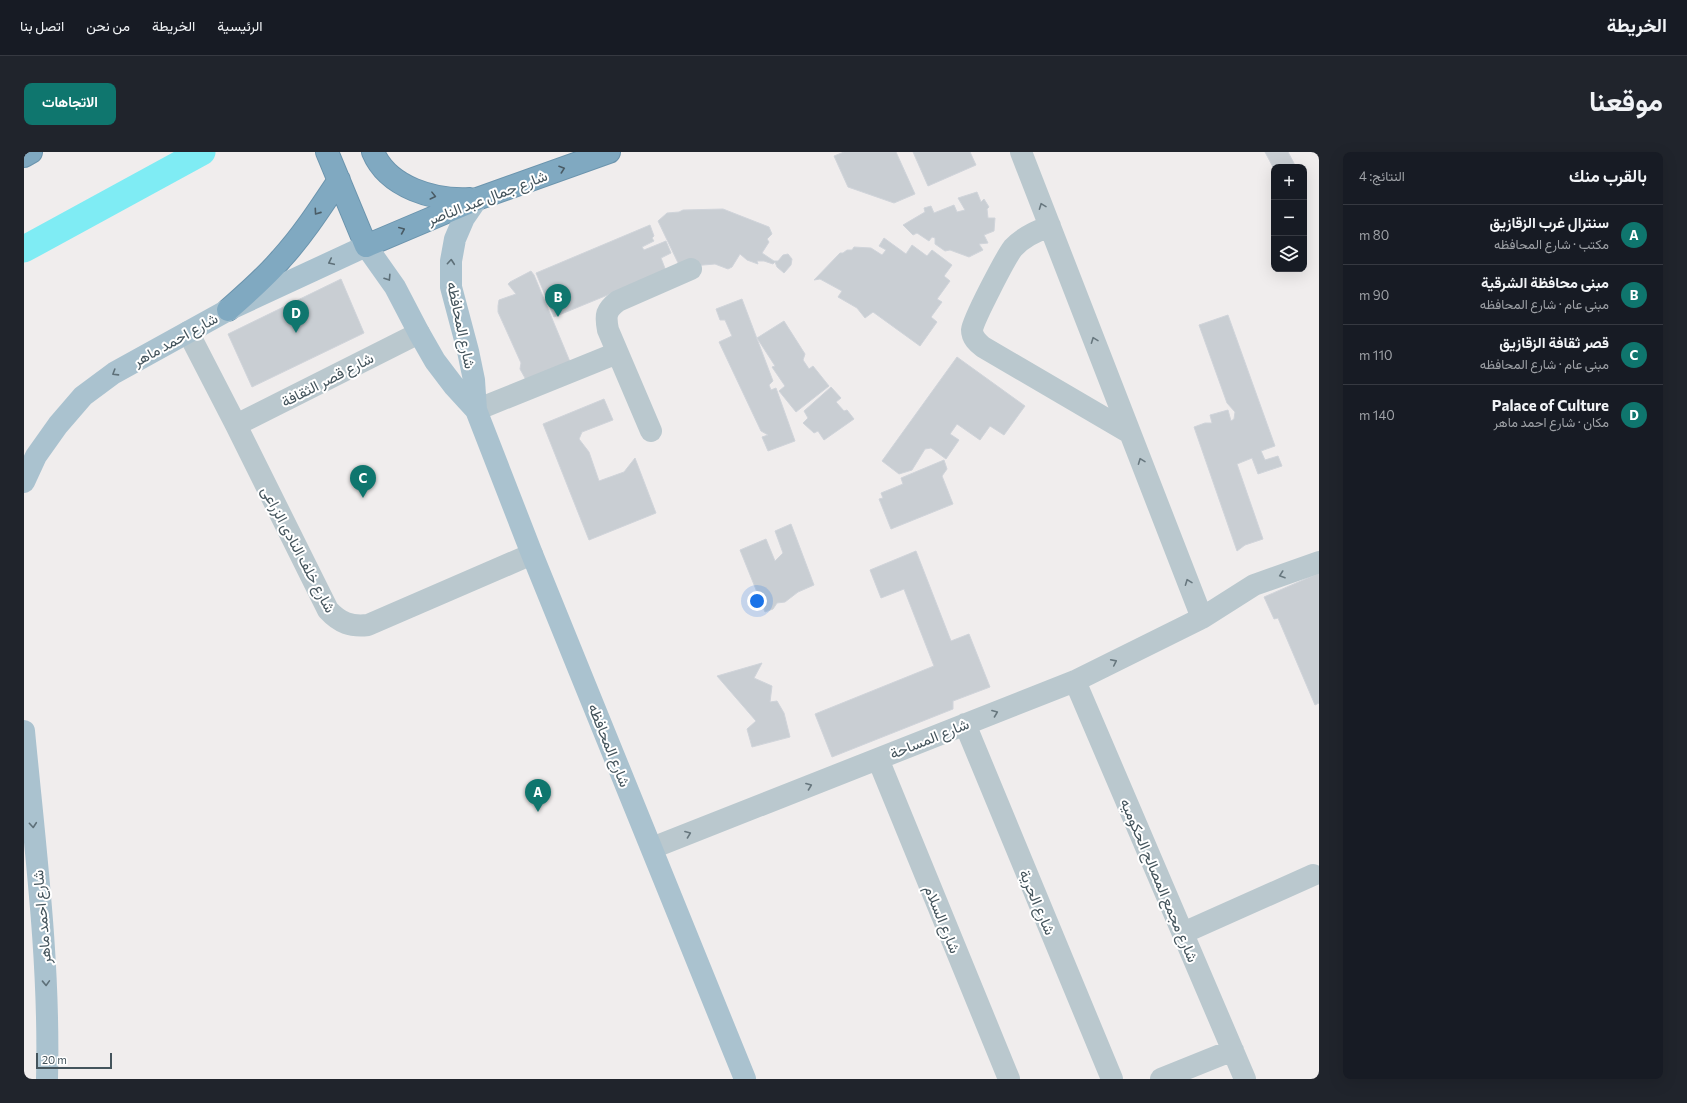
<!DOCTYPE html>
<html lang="ar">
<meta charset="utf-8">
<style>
:root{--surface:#171b24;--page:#20242c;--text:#f1f3f6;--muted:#9ea1a6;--line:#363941;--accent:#0f766e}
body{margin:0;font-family:Commissioner,Vazirmatn,sans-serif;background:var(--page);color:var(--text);direction:rtl}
.controls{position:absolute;right:12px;top:12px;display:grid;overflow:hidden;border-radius:8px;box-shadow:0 4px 16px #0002}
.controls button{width:36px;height:36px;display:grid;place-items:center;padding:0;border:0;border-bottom:1px solid var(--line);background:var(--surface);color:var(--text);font:20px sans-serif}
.scale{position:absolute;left:12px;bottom:10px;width:76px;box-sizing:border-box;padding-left:4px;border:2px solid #44545c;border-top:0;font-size:11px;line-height:14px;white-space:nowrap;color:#44545c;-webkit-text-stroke:3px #fff;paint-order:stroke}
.you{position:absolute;left:733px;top:449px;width:14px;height:14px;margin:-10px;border:3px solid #fff;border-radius:50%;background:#1a73e8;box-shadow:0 0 0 6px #1a73e833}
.badge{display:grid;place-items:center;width:26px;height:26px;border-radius:50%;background:var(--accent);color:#fff;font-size:13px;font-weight:700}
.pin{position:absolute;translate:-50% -33px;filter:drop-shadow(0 1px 2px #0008)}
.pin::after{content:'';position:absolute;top:21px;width:14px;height:12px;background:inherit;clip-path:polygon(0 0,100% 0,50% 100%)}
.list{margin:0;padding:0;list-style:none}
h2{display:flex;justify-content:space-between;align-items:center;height:52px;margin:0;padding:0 16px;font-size:17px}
h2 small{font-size:13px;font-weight:400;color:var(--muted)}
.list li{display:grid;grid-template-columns:26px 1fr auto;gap:12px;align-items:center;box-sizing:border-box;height:60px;padding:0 16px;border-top:1px solid var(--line)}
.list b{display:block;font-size:15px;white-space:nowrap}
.list p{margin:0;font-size:13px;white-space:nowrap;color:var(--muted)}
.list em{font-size:13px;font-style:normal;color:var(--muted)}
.icon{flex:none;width:22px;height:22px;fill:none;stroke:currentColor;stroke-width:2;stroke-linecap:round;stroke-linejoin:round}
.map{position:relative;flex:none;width:1295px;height:927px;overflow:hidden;direction:ltr;border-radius:8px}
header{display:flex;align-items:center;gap:24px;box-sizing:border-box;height:56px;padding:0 20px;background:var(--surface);border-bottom:1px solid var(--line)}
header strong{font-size:19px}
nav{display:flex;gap:22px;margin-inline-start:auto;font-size:14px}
.intro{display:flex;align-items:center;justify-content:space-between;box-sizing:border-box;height:96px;padding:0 24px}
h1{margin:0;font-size:28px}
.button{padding:10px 18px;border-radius:8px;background:var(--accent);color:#fff;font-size:14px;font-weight:700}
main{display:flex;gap:24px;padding:0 24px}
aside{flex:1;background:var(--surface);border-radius:8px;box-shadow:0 4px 16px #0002}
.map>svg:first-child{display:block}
</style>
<header>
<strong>الخريطة</strong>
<nav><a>الرئيسية</a><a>الخريطة</a><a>من نحن</a><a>اتصل بنا</a></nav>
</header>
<div class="intro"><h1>موقعنا</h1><a class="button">الاتجاهات</a></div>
<main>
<aside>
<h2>بالقرب منك<small>النتائج: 4</small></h2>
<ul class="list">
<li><span class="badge">A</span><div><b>سنترال غرب الزقازيق</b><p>مكتب · شارع المحافظه</p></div><em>80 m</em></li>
<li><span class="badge">B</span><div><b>مبنى محافظة الشرقية</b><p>مبنى عام · شارع المحافظه</p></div><em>90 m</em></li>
<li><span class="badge">C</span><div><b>قصر ثقافة الزقازيق</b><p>مبنى عام · شارع المحافظه</p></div><em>110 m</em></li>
<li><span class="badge">D</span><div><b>Palace of Culture</b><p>مكان · شارع احمد ماهر</p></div><em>140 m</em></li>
</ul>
</aside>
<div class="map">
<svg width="1295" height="927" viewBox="0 0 1295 927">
<rect width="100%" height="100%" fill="#f0eded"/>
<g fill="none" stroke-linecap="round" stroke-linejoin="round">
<path stroke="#7fecf4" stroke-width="27" d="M0 97 178 0"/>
</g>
<path fill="#c9ced3" stroke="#d0d4da" d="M820 0H872L891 42 870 51 824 35 810 4Z
M889 0H946L952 13 904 34Z
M1241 0H1264L1272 15H1250V17Z
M953 40 957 50 960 47 965 55 963 57 964 66H971L970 79 960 83 964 91 955 92 959 98 945 105 926 98 921 99 911 92V86L908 85 905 89 893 81 889 83 879 73 901 60 900 56 907 54 910 61 930 53 933 60 941 58 934 46Z
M699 57 745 75 748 82 743 87 745 90 738 101 750 109H754L759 103 764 102 768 107 767 113 760 121 753 115 751 110 749 112 740 109H733L734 112 723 108 716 102 708 115 704 117 691 112 656 115 634 69 643 61 655 60 659 58Z
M626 73 630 84 628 86 630 89 618 95 620 98 642 89 647 101 637 106 642 119 530 165 512 121Z
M860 86 882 102 888 93 903 104 908 98 928 113 920 124 926 129 913 147 918 150 907 165 913 170 896 194 849 160 841 166 833 156 814 145 818 139 796 127 790 128 816 101H819L823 98H828L830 95 847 96 858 103 862 98 855 94Z
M507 119 510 123 549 217 501 231V226L496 217 497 211 474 160V154L475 148 492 142 484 132 486 130Z
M317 127 340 181 228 235 204 182Z
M718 147 749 229 745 233 747 238 752 236 771 289 744 299 738 285 744 283 737 279 695 190 708 184 701 168H696L692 157Z
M1204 163 1251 294 1237 299 1241 308 1254 304 1258 314 1234 322 1228 306 1213 312 1239 387 1221 393 1213 399 1170 275 1181 271H1188L1186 263 1204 258 1207 269 1210 267 1211 260 1203 251 1175 173Z
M760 169 781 202 779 208 785 217 789 214 805 234 772 260 755 239 761 234 748 215 751 214 733 186Z
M933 205 1001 254 980 283 966 274 956 288 933 272 926 282 935 288 922 307 907 296 901 297 888 318 875 322 858 309Z
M807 235 817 246 812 250 820 259 823 258 830 267 800 288 794 279 790 281 779 271 784 266 780 259Z
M580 247 589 268 558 280 555 287 565 300 575 329 600 320 611 306 632 361 565 388 519 272Z
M920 308 923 317 918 324 929 352 867 377 855 347 859 346 857 341 879 332 877 326Z
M767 372 790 433 774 440 761 450 753 451 749 457 741 460 716 398 742 387 751 409 759 401 751 379Z
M892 399 927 489 945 482 966 535 929 549V557L808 605 791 562 910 514 880 437 857 446 846 418Z
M1295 421V551L1291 553 1254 466 1250 467 1240 445Z
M738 511 730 526 748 534 746 550 753 549 760 561 766 585 728 595 723 577 732 569 693 524Z"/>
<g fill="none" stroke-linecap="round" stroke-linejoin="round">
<g stroke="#6b94ad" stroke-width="24">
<path id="highway" d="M303 0 342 94 453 47 585 0
M349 0C364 36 411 49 446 47
M0 4 7 0
M204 158C222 142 241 126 257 107 279 83 297 55 315 28"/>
</g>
<path stroke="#bac8ce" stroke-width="22" d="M997 0 1178 466
M1026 74C1012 79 999 85 989 96 982 105 949 168 948 178 948 186 954 191 959 195L1106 281
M164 180 212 273 304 458C316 471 327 475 344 473L508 402
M452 258 593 201
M212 273 395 181
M627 279 584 178C581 163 582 158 594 149L667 117
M1051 529 1221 927
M941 572 1088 927
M854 607 985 927
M628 696 1051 529 1178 466 1230 433 1295 410
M1159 781 1289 723
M1137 927 1209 898"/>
<path stroke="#aac2cf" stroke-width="22" d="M453 47 440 66 431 87 427 109V135L444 199 450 228 452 258 508 402 721 927
M0 330 12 304 34 273 59 244 90 221 204 158 342 94 371 135 395 181 411 209 430 234 452 258
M0 579C11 695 26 810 23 927"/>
<use href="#highway" stroke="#80a9c1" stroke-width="22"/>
</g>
<defs><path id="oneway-chevron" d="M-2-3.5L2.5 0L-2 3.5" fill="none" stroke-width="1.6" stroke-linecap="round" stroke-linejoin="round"/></defs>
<g stroke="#4a5c66">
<use href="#oneway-chevron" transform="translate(538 17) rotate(-19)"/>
<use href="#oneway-chevron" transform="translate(409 44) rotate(14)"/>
<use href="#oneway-chevron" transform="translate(293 60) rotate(125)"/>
<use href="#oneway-chevron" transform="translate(378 78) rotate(-23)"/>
</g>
<g stroke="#67777e">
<use href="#oneway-chevron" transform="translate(1018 54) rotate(-111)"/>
<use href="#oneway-chevron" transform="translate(1070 188) rotate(-111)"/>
<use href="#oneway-chevron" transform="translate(1117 309) rotate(-111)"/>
<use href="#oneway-chevron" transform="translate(1258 423) rotate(161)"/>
<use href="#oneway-chevron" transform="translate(1164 430) rotate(-111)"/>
<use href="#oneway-chevron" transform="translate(1090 510) rotate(-26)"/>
<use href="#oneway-chevron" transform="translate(971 561) rotate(-21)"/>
<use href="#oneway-chevron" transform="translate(785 634) rotate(-21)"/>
<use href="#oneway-chevron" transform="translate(664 682) rotate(-21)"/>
</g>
<g stroke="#5e7079">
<use href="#oneway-chevron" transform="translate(307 110) rotate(155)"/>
<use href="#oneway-chevron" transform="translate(427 110) rotate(-85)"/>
<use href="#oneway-chevron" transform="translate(364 126) rotate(57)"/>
<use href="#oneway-chevron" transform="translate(91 221) rotate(148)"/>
<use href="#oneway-chevron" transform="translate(9 673) rotate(85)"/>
<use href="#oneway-chevron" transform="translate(22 831) rotate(88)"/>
</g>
<g text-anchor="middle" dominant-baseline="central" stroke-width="4" stroke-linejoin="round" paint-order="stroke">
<g font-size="15" fill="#44545c" stroke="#fff">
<text transform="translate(463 45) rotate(-21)">شارع جمال عبد الناصر</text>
<text transform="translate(438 173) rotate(78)">شارع المحافظه</text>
<text transform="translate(151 187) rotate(-29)">شارع احمد ماهر</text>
<text transform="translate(303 227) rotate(-27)">شارع قصر الثقافة</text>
<text transform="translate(275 397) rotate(62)">شارع خلف النادى الزراعى</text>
<text transform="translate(905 586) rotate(-22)">شارع المساحة</text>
<text transform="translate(586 593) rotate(68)">شارع المحافظه</text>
<text transform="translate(1136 728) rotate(67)">شارع مجمع المصالح الحكوميه</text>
<text transform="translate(1014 750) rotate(67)">شارع الحرية</text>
<text transform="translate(17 765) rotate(-95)">شارع احمد ماهر</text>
<text transform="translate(919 767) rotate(68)">شارع السلام</text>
</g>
</g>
</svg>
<div class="controls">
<button>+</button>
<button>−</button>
<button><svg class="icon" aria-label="layers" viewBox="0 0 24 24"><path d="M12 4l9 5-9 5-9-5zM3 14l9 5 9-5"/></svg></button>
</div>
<div class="scale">20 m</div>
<div class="you"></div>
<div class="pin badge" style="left:514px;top:660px">A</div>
<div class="pin badge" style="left:534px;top:165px">B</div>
<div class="pin badge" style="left:339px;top:346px">C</div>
<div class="pin badge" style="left:272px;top:181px">D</div>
</div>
</main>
